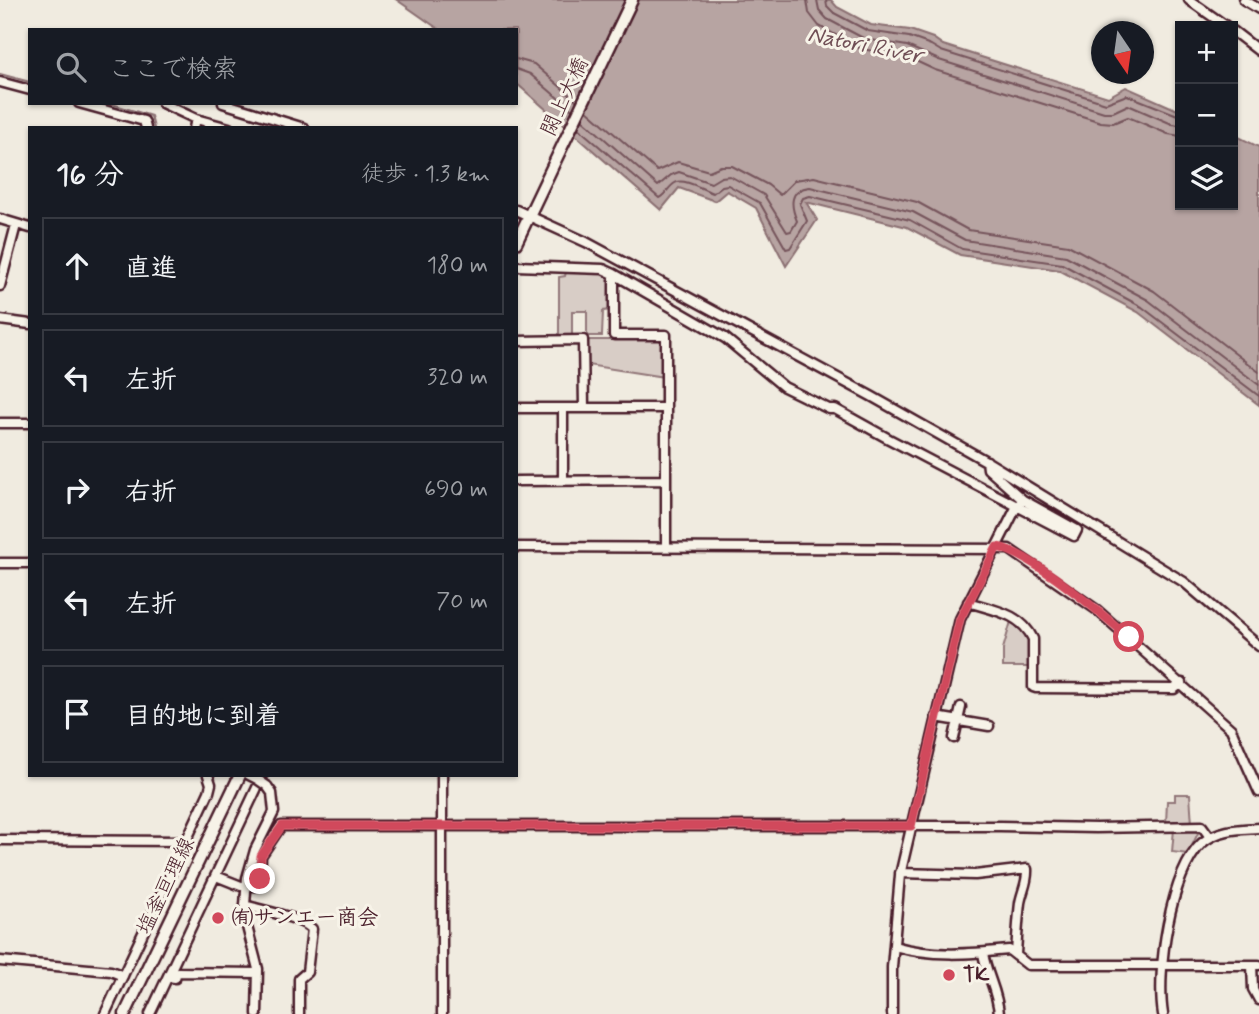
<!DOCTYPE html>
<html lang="ja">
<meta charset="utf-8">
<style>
:root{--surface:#171b24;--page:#20242c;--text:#f1f3f6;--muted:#9ea1a6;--line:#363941}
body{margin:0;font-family:Mynerve,"Klee One",sans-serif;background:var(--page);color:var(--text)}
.controls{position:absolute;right:21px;top:21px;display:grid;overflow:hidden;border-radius:0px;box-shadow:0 2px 5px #0004}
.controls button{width:63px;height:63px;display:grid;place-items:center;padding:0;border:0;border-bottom:2px solid var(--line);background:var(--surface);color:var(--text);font:35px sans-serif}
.compass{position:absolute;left:1091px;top:21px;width:63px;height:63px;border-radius:50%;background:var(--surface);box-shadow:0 2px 5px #0004;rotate:167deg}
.stop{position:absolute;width:21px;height:21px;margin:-16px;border:5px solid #d1495b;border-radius:50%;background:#fff}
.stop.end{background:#d1495b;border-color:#fff;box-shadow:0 2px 7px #0008}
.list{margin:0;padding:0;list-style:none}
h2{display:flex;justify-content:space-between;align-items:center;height:91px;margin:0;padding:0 28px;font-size:30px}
h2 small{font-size:23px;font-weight:400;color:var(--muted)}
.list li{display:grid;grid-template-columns:46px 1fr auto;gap:21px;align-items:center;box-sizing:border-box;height:98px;margin:0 14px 14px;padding:0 14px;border:2px solid var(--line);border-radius:0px}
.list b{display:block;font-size:26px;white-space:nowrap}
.list em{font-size:23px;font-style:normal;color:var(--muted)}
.icon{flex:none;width:38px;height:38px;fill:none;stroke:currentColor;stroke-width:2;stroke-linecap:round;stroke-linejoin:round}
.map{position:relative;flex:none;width:1259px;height:1014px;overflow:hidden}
.search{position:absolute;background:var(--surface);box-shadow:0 2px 5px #0004;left:28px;top:28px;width:490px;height:77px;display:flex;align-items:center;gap:18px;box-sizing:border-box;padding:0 24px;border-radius:0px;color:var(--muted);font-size:26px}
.panel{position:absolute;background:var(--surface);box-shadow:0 2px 5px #0004;left:28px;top:126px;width:490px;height:651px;border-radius:0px}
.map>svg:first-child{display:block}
</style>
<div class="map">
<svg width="1259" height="1014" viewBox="0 0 1259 1014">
<rect width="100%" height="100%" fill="#f0ebe0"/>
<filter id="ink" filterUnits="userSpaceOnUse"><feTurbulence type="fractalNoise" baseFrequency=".0143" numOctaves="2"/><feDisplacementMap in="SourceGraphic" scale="14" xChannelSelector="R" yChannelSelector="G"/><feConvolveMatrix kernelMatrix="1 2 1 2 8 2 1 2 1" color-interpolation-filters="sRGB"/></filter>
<g filter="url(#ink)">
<path fill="#d8cdc6" stroke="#917678" stroke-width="2" d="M599 271 611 276V310L603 311 602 336H587V311H572V336H559V277L565 276 566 272Z
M613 338H664V377L587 365V340H613Z
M1012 618 1030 638 1031 667H1003V649Z
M1175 794H1190L1192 824H1166L1167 801H1175Z
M1174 829H1200L1188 854 1172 852Z"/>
<path fill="#b7a4a2" stroke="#8b6f72" stroke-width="2" d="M397 0H831L837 7 871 25 910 30 933 38 943 45 1108 97 1126 87 1180 111V205H1233V134L1259 147V405L1138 312 1059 270 960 255 907 227 806 202 817 220 786 266 756 208 727 191 715 201 679 188 661 210 516 83V30H440Z"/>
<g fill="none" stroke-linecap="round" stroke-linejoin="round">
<path stroke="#76545b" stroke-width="2" d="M807 0 809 13 819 26 861 49 905 56 935 70 1101 122 1113 123 1128 117 1168 134 1180 136
M817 0 819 10 827 19 865 39 907 46 939 60 1104 112H1113L1128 105 1172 124 1180 125
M826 0 827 6 834 13 868 31 909 37 931 45 941 51 1106 103 1127 95 1180 116
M516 59 534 64 577 101
M516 69 530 74 572 110
M587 110 657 171 678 162 709 171 721 166H732L768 185 780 195 795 180 814 177 917 202 968 230 1068 245 1154 291 1259 372
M582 119 658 186 671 175 679 172 711 183 721 177 730 176 764 195 787 232 791 231 797 221C790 205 789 189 810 187L913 212 965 240 1066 256 1148 300 1259 385
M578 128 659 198C666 195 668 187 675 183 683 177 704 190 713 193L722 186 728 185 760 203 786 249 790 248 807 221 800 204 803 198 810 196 910 220 962 249 1062 264 1142 307 1259 396"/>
<path stroke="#8b6f72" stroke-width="2" d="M0 74 30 82
M109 103 151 116 154 128"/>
<g stroke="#4a1f2b" stroke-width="13">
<path id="minor" d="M1189 0 1226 26
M1244 0 1259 9
M1233 31 1259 51
M0 82 30 90
M79 103 144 121 146 128
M162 103 196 119
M223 103 304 128
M194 128 196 119 229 128
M516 210 586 242 871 396 986 461 1184 582 1259 646
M0 219 30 228
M516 266 603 269 614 274V335H666V547
M614 274 725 338 784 387 829 409H835L889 439 1074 536 1077 530 1023 500
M0 286 16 225
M0 320 30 324
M516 341 583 340 584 408
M516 408H666
M563 408V480
M0 423H30
M516 481 666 480
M516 547 1009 549 1097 610 1231 729 1259 792
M0 563H30
M968 602C993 610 1021 613 1033 639V687L1036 688 1174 689 1182 683
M936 717 989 726
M954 738 961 707
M249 775 257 779
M0 840 186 841
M900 873 975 875 1027 869C1028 882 1022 891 1020 903 1018 920 1017 937 1016 954
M216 876 241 886H258L260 884 261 856 281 826H1000L1096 828 1202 826 1210 837
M245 905C263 911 298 916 312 929L307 972 299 979V1014
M894 946C932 957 969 954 1009 950L1028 965H1259
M983 953C986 974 998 992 999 1014
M0 961 111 971 123 976
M1252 965 1253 989 1259 1000
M168 977 175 978 177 972 258 973
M105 1014 209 792 211 784 208 775
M150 1014 263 775
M257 1014 258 969 245 919V905L247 878 255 850 274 812 272 793 267 786
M442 1014V775
M892 1014V967L900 875 960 619 1017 506 1023 500 988 469 987 461
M1163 1014C1156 972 1170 873 1202 843 1218 829 1239 829 1259 828"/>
</g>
<g stroke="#4a1f2b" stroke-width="15">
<path id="major" d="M516 243 632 0
M125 1014 240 775"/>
</g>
<use href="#minor" stroke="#f7f3e8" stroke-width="8"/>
<use href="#major" stroke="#f7f3e8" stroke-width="10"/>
<g stroke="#4a1f2b" stroke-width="13" stroke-linecap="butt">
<path id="minor-bridge" d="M257 779 267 786"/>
</g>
<use href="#minor-bridge" stroke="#f7f3e8" stroke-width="8"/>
</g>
</g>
<g fill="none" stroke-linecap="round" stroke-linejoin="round" filter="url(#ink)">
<path stroke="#d1495b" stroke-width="9" d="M260 879 261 856 282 826H911L960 619 997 547C1030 552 1102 614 1129 637"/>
</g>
<g fill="#d1495b" stroke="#f7f3e8" stroke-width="2.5">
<circle cx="218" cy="918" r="7"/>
<circle cx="949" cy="975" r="7"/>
</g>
<g text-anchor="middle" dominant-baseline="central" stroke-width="6" stroke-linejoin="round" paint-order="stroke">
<g font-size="21" fill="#4a1f2b" stroke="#f7f3e8">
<text transform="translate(565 97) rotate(-65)">閖上大橋</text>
<text transform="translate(166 886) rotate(-64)">塩釜亘理線</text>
</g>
<g font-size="21" font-weight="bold" fill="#4a1f2b" stroke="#f7f3e8" text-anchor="start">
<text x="232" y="918">㈲サンエー商会</text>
<text x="963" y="975">TK</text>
</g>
<g font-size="23" font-style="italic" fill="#704e55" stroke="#f7f3e8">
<text transform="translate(865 46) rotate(11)">Natori River</text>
</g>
</g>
</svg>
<div class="controls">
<button>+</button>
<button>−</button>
<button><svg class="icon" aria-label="layers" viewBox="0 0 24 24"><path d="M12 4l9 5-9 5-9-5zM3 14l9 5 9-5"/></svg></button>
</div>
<svg class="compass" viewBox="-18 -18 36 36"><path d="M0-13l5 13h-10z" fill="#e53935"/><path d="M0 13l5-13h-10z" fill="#9ea1a6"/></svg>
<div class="stop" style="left:1129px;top:637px"></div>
<div class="stop end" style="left:260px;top:879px"></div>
<div class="search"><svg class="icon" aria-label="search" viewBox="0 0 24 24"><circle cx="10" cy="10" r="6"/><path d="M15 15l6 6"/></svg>ここで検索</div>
<section class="panel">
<h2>16 分<small>徒歩 · 1.3 km</small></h2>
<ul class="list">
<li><svg class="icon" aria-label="ahead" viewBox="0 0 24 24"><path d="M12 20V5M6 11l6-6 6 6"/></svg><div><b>直進</b></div><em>180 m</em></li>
<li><svg class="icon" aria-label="left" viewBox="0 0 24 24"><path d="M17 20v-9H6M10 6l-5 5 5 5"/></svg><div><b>左折</b></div><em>320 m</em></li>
<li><svg class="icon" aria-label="right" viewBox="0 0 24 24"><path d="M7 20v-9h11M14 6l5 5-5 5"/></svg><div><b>右折</b></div><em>690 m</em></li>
<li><svg class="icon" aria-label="left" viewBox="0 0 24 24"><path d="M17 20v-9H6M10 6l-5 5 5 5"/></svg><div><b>左折</b></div><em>70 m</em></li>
<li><svg class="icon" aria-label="arrive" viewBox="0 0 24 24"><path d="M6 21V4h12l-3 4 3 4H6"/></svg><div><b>目的地に到着</b></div></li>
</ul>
</section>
</div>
